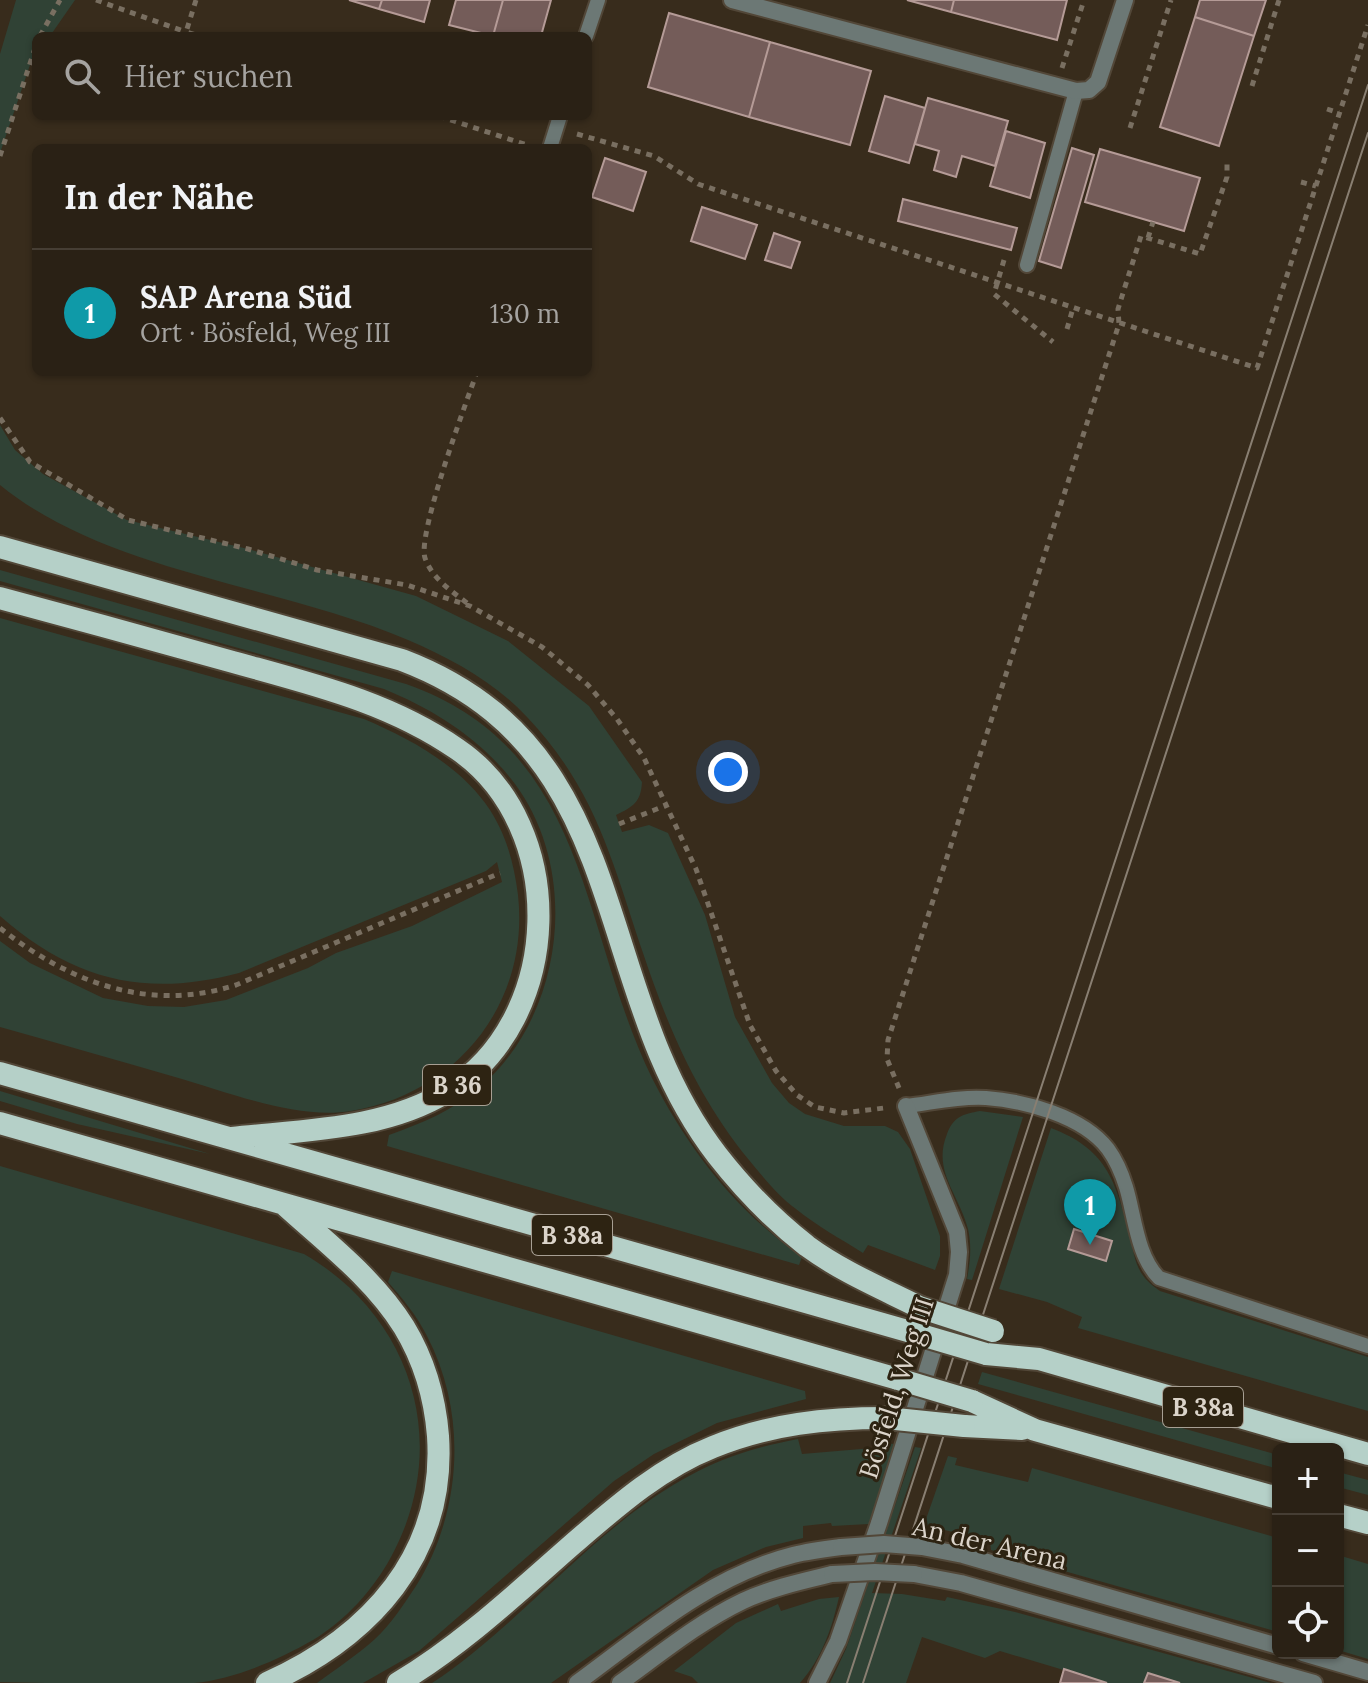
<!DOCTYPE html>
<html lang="de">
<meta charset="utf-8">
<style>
:root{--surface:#2a2115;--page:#32291e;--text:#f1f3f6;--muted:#a5a3a0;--line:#463e34;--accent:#5cc7e8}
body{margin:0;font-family:Lora,serif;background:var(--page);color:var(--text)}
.controls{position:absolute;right:24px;bottom:24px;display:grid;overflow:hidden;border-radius:12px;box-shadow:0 2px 6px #0004}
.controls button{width:72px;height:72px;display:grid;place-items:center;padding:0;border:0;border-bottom:2px solid var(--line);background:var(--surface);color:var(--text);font:40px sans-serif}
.you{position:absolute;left:728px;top:772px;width:28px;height:28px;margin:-20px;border:6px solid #fff;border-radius:50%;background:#1a73e8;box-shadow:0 0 0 12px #1a73e833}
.badge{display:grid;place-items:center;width:52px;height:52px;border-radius:50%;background:var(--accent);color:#fff;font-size:26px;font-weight:700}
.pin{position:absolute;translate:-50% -66px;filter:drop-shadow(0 2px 4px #0008)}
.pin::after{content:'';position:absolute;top:42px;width:28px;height:24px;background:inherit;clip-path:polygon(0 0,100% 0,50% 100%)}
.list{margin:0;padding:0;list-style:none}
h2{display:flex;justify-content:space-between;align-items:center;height:104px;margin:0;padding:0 32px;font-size:34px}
h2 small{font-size:26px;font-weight:400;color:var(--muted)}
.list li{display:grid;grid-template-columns:52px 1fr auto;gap:24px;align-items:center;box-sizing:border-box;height:128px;padding:0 32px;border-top:2px solid var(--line)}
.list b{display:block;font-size:30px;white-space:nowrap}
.list p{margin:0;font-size:26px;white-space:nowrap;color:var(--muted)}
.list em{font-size:26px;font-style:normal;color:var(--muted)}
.icon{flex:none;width:44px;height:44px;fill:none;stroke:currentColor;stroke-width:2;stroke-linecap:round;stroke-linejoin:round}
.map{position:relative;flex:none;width:1368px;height:1683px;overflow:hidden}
.search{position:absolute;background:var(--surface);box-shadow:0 2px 6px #0004;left:32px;top:32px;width:560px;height:88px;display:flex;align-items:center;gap:20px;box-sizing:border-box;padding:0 28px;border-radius:12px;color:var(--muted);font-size:30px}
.panel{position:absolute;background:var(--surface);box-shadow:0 2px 6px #0004;left:32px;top:144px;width:560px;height:232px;border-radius:12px}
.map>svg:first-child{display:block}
</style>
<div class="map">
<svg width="1368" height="1683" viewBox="0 0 1368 1683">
<rect width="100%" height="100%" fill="#382c1c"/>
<path fill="#304235" d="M16 0H75L50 36H36V57L30 65 0 153V54Z
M0 425 15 450 43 474 127 520 248 549 416 596 508 641 589 706 642 782C641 802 633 807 616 815L622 832 649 825 668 833 705 915 735 1017 772 1083 789 1103 805 1114 844 1126H885L898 1132 910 1149 940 1236V1256L935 1270 868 1245 863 1253C841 1239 817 1226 796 1209 778 1196 763 1177 749 1160 698 1098 668 1028 643 953 612 861 596 790 527 717 493 681 452 659 408 640 281 585 108 573 0 485Z
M0 570 406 684C591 749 579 929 652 1078 688 1149 736 1211 802 1257L799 1265 387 1146 389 1135C422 1123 452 1111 479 1088 564 1016 581 873 515 784 481 739 435 710 384 689L0 581Z
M0 618 364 719C411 739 461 766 490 810 507 837 514 864 518 895 530 1003 457 1094 351 1111 296 1120 228 1092 175 1077 116 1060 58 1043 0 1027V941L30 963 103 998 148 1006 184 1007 226 1000 308 968 336 953 412 926 502 882 497 862 486 871 239 973C145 998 73 980 0 916Z
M0 1091 210 1154 77 1124 0 1101Z
M980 1111 1023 1117 972 1280 967 1279C970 1262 972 1247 968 1229 959 1194 932 1171 947 1134 953 1117 963 1114 980 1111Z
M1051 1128C1106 1149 1115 1179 1129 1233 1136 1261 1135 1274 1160 1291L1368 1357V1411L1078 1328 1082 1317 1047 1302 999 1289Z
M0 1166 304 1254C413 1317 452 1445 391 1557 373 1590 346 1620 313 1640 278 1660 235 1679 194 1683 160 1683 125 1683 91 1683 61 1683 30 1683 0 1682Z
M392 1271 805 1391 806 1399 717 1423 654 1454 614 1481 419 1651 363 1683H317C336 1669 357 1655 375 1639 391 1624 404 1604 416 1586 462 1512 468 1415 427 1336 417 1316 403 1299 388 1282Z
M982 1372 1278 1455V1469L978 1384Z
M798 1439 802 1454 873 1448V1442L894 1444 869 1524 832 1526 831 1523 803 1526V1538L766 1547 713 1570 551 1683H432C538 1613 615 1496 739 1454 758 1447 779 1443 798 1439Z
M915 1447 921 1448 920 1452 872 1593 902 1594 945 1601 947 1597 1015 1612 1271 1683H1180L1148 1673 1144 1683H1107L1000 1651 985 1658 922 1637 906 1683H830L846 1649Z
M948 1456 957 1458 955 1465 1028 1482 1032 1468 1278 1538V1632L991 1550 990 1541 924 1525Z
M1338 1472 1368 1480V1495L1338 1487Z
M1338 1555 1368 1564V1659L1338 1650Z
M839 1597C832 1628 822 1658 800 1683H698L692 1677 674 1671 736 1623 778 1604 781 1611 819 1599Z"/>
<path fill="#745c59" stroke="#b59b97" stroke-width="2" d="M349 0H382L379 9Z
M382 0H430L424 22 379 9Z
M456 0H503L493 36 449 25Z
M503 0H551L541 36H493Z
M907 0H954L951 12Z
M954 0H1067L1057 40 951 12Z
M1200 0H1266L1254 36 1195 17Z
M669 13 770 42 749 117 648 87Z
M1195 17 1254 36 1219 146 1160 127Z
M770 42 871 71 850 145 749 117Z
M885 96 925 108 909 163 869 151Z
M928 98 1008 121 995 166 962 156 956 177 934 170 939 151 915 144Z
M1006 131 1045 143 1030 198 990 186Z
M1072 148 1094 155 1061 268 1039 261Z
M1100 149 1200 178 1184 231 1085 202Z
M605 158 646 172 633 211 592 197Z
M903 199 1017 228 1011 250 898 221Z
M702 207 757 225 745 259 691 241Z
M774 233 800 242 791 268 765 260Z
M1074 1229 1112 1241 1106 1261 1068 1249Z
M1064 1669 1107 1683H1060Z
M1148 1673 1180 1683H1144Z"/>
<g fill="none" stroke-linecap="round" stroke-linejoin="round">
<g stroke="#524738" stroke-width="18">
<path id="service" d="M586 36 598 0
M550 148 560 116
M1027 265 1076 91
M906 1106C932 1103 960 1096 986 1098 1025 1101 1083 1116 1108 1149 1116 1160 1122 1174 1126 1187 1135 1217 1137 1256 1159 1278L1368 1346"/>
</g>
<g stroke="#524738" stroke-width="20">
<path id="minor" d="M732 0 1076 91 1089 90 1098 82 1125 0
M922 1547 963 1555 1278 1646
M914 1574 961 1583 1314 1683
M1303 1653 1368 1672
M577 1683C644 1634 710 1576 793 1555 809 1551 825 1549 841 1547
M620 1683C659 1655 699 1622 743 1601 771 1588 803 1581 832 1574
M817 1683 838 1641 879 1523 957 1275 959 1252 957 1232 906 1106"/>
</g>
<g stroke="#524738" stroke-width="26">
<path id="trunk" d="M0 547 402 660C639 750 587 987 717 1155 742 1187 775 1221 807 1246 841 1271 881 1288 919 1307
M0 598C78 619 155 640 233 662 312 684 389 702 457 749 570 826 564 1020 448 1091 385 1130 304 1130 232 1138
M0 1073 911 1332
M0 1123 898 1379
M986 1354 1039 1359 1368 1454
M972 1401 1035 1430 1278 1498
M964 1426 1022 1429
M1338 1515 1368 1523
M267 1683C370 1637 446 1555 438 1436 435 1398 424 1360 404 1327 374 1279 328 1244 286 1206
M398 1683C462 1645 518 1592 574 1543 617 1506 660 1468 713 1447 769 1424 827 1418 886 1418"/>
</g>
<path stroke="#796f61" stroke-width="5" stroke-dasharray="6 6" stroke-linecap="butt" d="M96 0 186 32
M196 0 186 32 200 36
M40 36 60 0
M1062 68 1084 0
M1252 86 1279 0
M1327 109 1339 113
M439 116 530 146
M1130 128 1171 0
M577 134 654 156 698 184 1257 368 1368 25
M0 156 36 45
M1301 182 1316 186
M1148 238 1153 222
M1004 260 994 294 1053 342
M1067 329 1073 308
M0 418 30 462 128 520 248 549 317 570 407 585 470 606 542 647 588 685 617 719 644 758 696 869 750 1025 776 1071 797 1095 815 1107 844 1113 884 1108
M467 603C450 590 432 578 425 558 417 534 466 403 477 372
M619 824 667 805
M0 928C69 982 148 1013 236 985L500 873
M899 1088 887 1059 888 1040 1119 324 1118 309 1141 236 1200 254 1227 177V159"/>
<use href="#service" stroke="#6c7875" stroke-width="14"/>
<use href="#minor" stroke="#6c7875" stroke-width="16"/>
<use href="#trunk" stroke="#b5d0c8" stroke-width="22"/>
<path stroke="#897f72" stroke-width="2" d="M847 1683 1368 85
M863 1683 1368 133"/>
<g stroke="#524738" stroke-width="20" stroke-linecap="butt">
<path id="minor-bridge" d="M841 1547 884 1544 922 1547
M832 1574 875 1572 914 1574"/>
</g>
<g stroke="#524738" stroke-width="26" stroke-linecap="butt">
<path id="trunk-bridge" d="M919 1307 993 1331
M911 1332 986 1354
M898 1379 972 1401
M886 1418 964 1426"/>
</g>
<use href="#minor-bridge" stroke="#6c7875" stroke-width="16"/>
<use href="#trunk-bridge" stroke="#b5d0c8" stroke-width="22"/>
</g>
<g text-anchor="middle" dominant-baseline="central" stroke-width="6" stroke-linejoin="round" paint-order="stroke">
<g fill="#2d2312" stroke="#a79f93" stroke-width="2">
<rect x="423" y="1065" width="68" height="40" rx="6"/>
<rect x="532" y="1215" width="80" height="40" rx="6"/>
<rect x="1163" y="1387" width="80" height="40" rx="6"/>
</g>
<g font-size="24" font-weight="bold" fill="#dbd4ca">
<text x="457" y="1085">B 36</text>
<text x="572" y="1235">B 38a</text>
<text x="1203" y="1407">B 38a</text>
</g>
<g font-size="26" fill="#dbd4ca" stroke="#2d2312">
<text transform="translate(896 1388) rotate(-72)">Bösfeld, Weg III</text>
<text transform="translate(990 1543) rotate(13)">An der Arena</text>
</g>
</g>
</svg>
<div class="controls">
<button>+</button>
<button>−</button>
<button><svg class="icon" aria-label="locate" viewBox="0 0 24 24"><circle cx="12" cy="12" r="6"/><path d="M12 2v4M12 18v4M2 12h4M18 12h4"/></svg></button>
</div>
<div class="you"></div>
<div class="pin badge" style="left:1090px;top:1245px;background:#0f9aa8">1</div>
<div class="search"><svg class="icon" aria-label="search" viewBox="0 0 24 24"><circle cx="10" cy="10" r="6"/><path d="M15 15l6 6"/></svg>Hier suchen</div>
<section class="panel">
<h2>In der Nähe<small></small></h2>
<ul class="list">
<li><span class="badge" style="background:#0f9aa8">1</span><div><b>SAP Arena Süd</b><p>Ort · Bösfeld, Weg III</p></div><em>130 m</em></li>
</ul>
</section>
</div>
